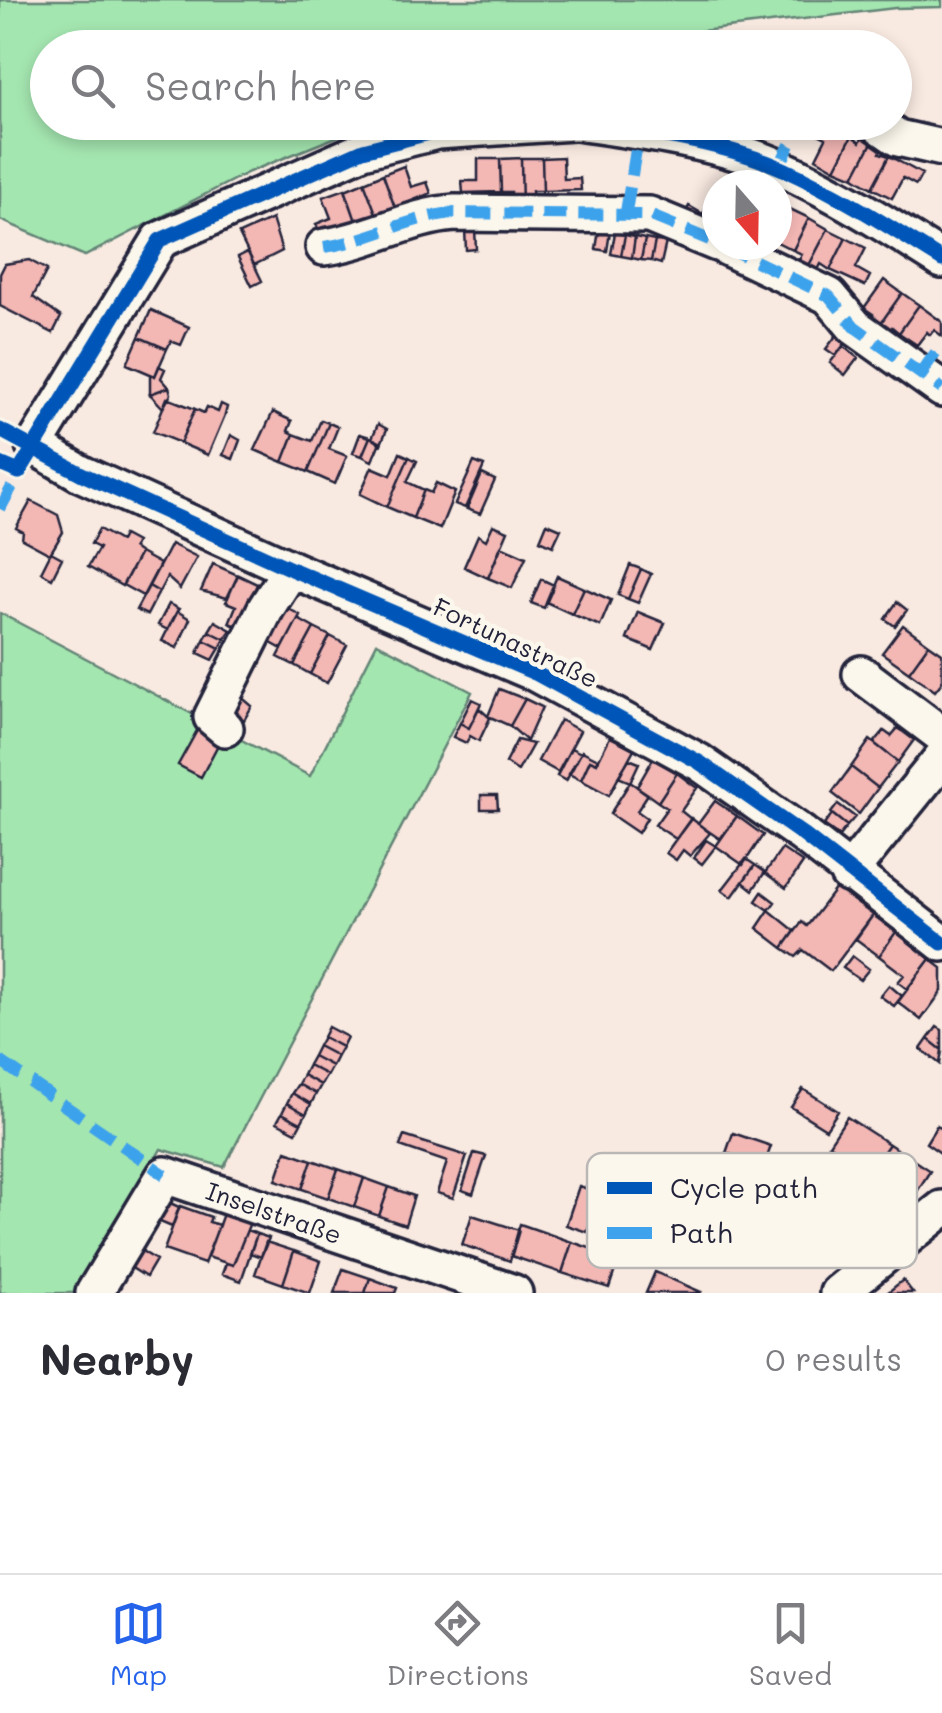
<!DOCTYPE html>
<meta charset="utf-8">
<style>
:root{--surface:#fff;--page:#f7f7f7;--text:#2b2b33;--muted:#7c7c81;--line:#e1e1e2;--accent:#2563eb}
body{margin:0;font-family:Mali,sans-serif;background:var(--page);color:var(--text)}
.compass{position:absolute;left:702px;top:170px;width:90px;height:90px;border-radius:50%;background:var(--surface);box-shadow:0 5px 15px #0003;rotate:160deg}
.list{margin:0;padding:0;list-style:none}
h2{display:flex;justify-content:space-between;align-items:center;height:130px;margin:0;padding:0 40px;font-size:42px}
h2 small{font-size:32px;font-weight:400;color:var(--muted)}
.icon{flex:none;width:55px;height:55px;fill:none;stroke:currentColor;stroke-width:2;stroke-linecap:round;stroke-linejoin:round}
.map{position:relative;flex:none;width:942px;height:1293px;overflow:hidden}
.search{position:absolute;background:var(--surface);box-shadow:0 5px 15px #0003;left:30px;right:30px;top:30px;height:110px;display:flex;align-items:center;gap:25px;box-sizing:border-box;padding:0 35px;border-radius:55px;color:var(--muted);font-size:38px}
.sheet{height:280px;background:var(--surface)}
nav{display:flex;justify-content:space-around;align-items:center;box-sizing:border-box;height:140px;border-top:2px solid var(--line);background:var(--surface);font-size:28px;color:var(--muted)}
nav a{display:grid;justify-items:center;gap:5px}
nav .on{color:var(--accent)}
.map>svg:first-child{display:block}
</style>
<div class="map">
<svg width="942" height="1293" viewBox="0 0 942 1293">
<rect width="100%" height="100%" fill="#f9eae1"/>
<filter id="ink" filterUnits="userSpaceOnUse"><feTurbulence type="fractalNoise" baseFrequency=".01" numOctaves="2"/><feDisplacementMap in="SourceGraphic" scale="20" xChannelSelector="R" yChannelSelector="G"/><feConvolveMatrix kernelMatrix="1 2 1 2 8 2 1 2 1" color-interpolation-filters="sRGB"/></filter>
<g filter="url(#ink)">
<path fill="#a4e6b0" stroke="#638476" stroke-width="2.5" d="M0 0H942V7L895 8 635 39 627 48H48V122L371 123 249 172 85 256 0 220Z
M0 613 310 776 377 643 472 692 224 1167 161 1149 78 1293H0Z"/>
<path fill="#f3b7b4" stroke="#22223b" stroke-width="2.5" d="M816 122 852 136 835 169 816 158 826 138 812 131Z
M868 128 877 133 854 177 835 169 852 136 860 142Z
M877 133 887 138 880 153 889 156 872 188 854 177Z
M889 156 922 174 916 185 903 178 892 198 872 188Z
M563 157 564 179 580 178 581 190 543 191 542 158Z
M521 158 522 208H511V192H501L500 159Z
M521 158H542L543 191H532L533 207 522 208Z
M478 159H500L501 192 463 193 462 181H478Z
M404 166 411 187 427 182 431 193 395 208 383 174Z
M383 174 395 208 386 210 392 225 382 229 364 182Z
M364 182 382 229 372 232 366 218 356 221 345 190Z
M345 189 356 221 321 235 316 224 331 218 323 197Z
M713 194 717 197V234L683 217 689 206 703 214Z
M790 209 809 218 793 250 777 242V227Z
M809 218 828 229 805 273 795 268 802 254 793 250Z
M272 219 282 251 254 265 239 234Z
M475 229 476 249 466 250 465 230Z
M828 229 846 238 830 270 821 264 814 278 805 273Z
M599 230 610 232 607 251 596 249Z
M615 233 625 235 621 256 611 254Z
M625 235 635 237 632 258 621 256Z
M635 237 645 239 641 260 632 258Z
M846 238 866 248 856 268 870 276 865 286 830 270Z
M645 239 655 241 651 261 641 260Z
M655 241 666 242 661 264 651 261Z
M248 252 262 281 252 286 238 257Z
M29 260 47 270 33 297 61 317 53 333 0 306V274L5 264Z
M884 280 902 293 873 334 864 327 873 314 864 308Z
M902 293 919 305 899 333 892 327 882 340 873 334Z
M919 305 942 322V336L934 330 930 335 927 332 917 345 899 333Z
M151 310 189 327 181 345 171 341 167 349 139 337Z
M839 332 849 338 836 356 826 349Z
M139 337 167 349 155 376 127 364Z
M843 346 858 358 845 375 830 363Z
M159 366 165 369 161 378 169 387 150 394V374L155 376Z
M169 387 171 394 163 408 150 394Z
M167 398 195 409 180 443 153 432Z
M221 404 227 407 225 415 208 455 180 443 195 409 204 413 207 407 218 412Z
M273 412 292 421 288 431 294 434 283 462 255 450Z
M321 420 329 423 308 472 283 462 294 434 312 441Z
M329 423 338 427 329 449 347 456 335 484 308 472Z
M378 424 387 429 381 444 372 438Z
M360 434 370 437 362 456 353 453Z
M231 435 240 440 233 459 223 455Z
M370 437 380 442 372 461 362 456Z
M400 453 409 457 387 507 360 494 372 467 391 475Z
M409 457 417 461 407 482 424 490 413 518 387 507Z
M474 462 484 466 465 508 455 504Z
M482 474 495 480 480 514 467 509Z
M436 483 455 492 440 529 413 518 424 490 431 493Z
M31 501 58 515 63 532 50 554 22 539 23 532 16 528Z
M547 523 561 529 553 546 540 540Z
M493 525 508 531 488 578 464 567 478 535 486 540Z
M99 529 120 541 123 535 136 542 133 548 140 553 122 586 88 567 99 548 91 544Z
M171 544 197 557 180 589 167 577 159 592 149 586Z
M501 546 526 557 512 588 488 578Z
M51 552 62 558 52 578 41 572Z
M140 553 160 564 143 596 123 585Z
M213 564 238 575 227 598 201 591Z
M630 565 641 569 628 599 618 595Z
M641 569 651 574 638 603 628 599Z
M238 575 257 584 241 628 229 623 236 606 226 602Z
M557 576 584 588 572 614 546 602Z
M541 579 554 585 544 608 531 603Z
M149 586 159 592 147 615 136 610Z
M584 588 611 600 600 626 572 614Z
M897 602 907 610 895 626 885 619Z
M278 603 300 615 282 649 260 637Z
M169 604 179 609 168 630 158 625Z
M177 611 190 619 177 648 162 641Z
M638 612 665 623 653 650 627 639Z
M298 619 314 628 294 665 278 657Z
M215 621 231 630 225 639 209 631Z
M903 625 929 644 909 672 882 653Z
M314 628 330 636 310 674 294 665Z
M209 631 225 639 220 648 204 640Z
M330 636 347 645 327 683 310 674Z
M204 640 220 648 213 660 198 653Z
M929 644 942 653V682L935 691 909 672Z
M499 689 525 699 510 726 488 716Z
M239 695 252 706 244 720 222 708Z
M472 699 481 703 469 728 460 723Z
M525 699 542 707 527 741 510 726Z
M479 708 490 718 479 741 470 736 466 743 453 737 460 723 469 728Z
M560 720 580 731 558 772 538 761Z
M199 727 221 739 201 777 178 765Z
M898 728 914 740 898 762 874 743 884 731 891 736Z
M610 737 634 749 609 795 581 780 590 760 597 763Z
M517 740 533 744 518 771 505 763Z
M870 740 898 762 878 788 851 767Z
M571 748 581 753 566 781 557 776Z
M582 751 598 759 597 763 590 760 581 780 569 774Z
M629 759 639 763 630 782 618 777Z
M653 759 677 773 658 802 637 787Z
M851 767 878 788 859 814 832 793Z
M677 773 697 788 681 811 691 819 676 839 655 825 667 808 658 802Z
M630 782 648 794 637 811 647 818 638 833 610 814Z
M481 795H497L498 809H481Z
M715 801 737 816 720 839 698 824Z
M838 804 855 817 847 826 831 813Z
M832 814 847 826 839 836 824 825Z
M737 816 763 835 743 865 716 846Z
M691 818 710 833 690 856 683 850 676 860 666 853Z
M706 840 716 846 702 864 694 858Z
M782 849 803 863 786 888 765 873Z
M746 859 755 865 732 897 722 890Z
M755 865 765 872 753 890 743 882Z
M836 888 873 915 831 971 803 950 796 957 783 948 802 922 807 926Z
M762 892 775 902 769 910 756 901Z
M769 910 795 931 783 948 757 928Z
M873 915 896 932 879 956 856 939Z
M896 932 930 959 907 989 898 982 904 975 879 956Z
M852 956 869 969 860 980 843 968Z
M930 959 942 968V991L921 1020 898 1002Z
M889 985 902 996 894 1006 880 996Z
M328 1027 347 1037 342 1047 323 1037Z
M937 1027 942 1030V1050L928 1039Z
M323 1037 342 1047 337 1056 318 1046Z
M928 1039 942 1050 940 1064 921 1049Z
M318 1046 337 1056 332 1066 313 1056Z
M313 1056 332 1066 327 1075 308 1065Z
M308 1065 327 1075 321 1085 303 1075Z
M303 1075 321 1085 316 1094 298 1084Z
M298 1084 316 1094 311 1104 292 1093Z
M803 1089 838 1111 826 1129 791 1107Z
M292 1093 311 1104 306 1114 287 1103Z
M287 1103 306 1114 301 1123 282 1113Z
M282 1113 301 1123 296 1132 277 1122Z
M847 1117 889 1144 871 1170 829 1144Z
M937 1125 942 1128V1154L926 1143Z
M733 1133 771 1146 764 1166 726 1153Z
M404 1136 467 1156 453 1198 437 1193 447 1162 400 1146Z
M889 1144 930 1171 913 1198 871 1170Z
M286 1151 312 1160 302 1189 276 1180Z
M474 1153 486 1156 473 1194 462 1190Z
M312 1160 338 1169 328 1198 302 1189Z
M338 1169 364 1178 354 1207 328 1198Z
M364 1178 389 1187 379 1216 354 1207Z
M579 1186 600 1193 587 1232 566 1225Z
M389 1187 414 1196 405 1225 379 1216Z
M168 1202 179 1207 172 1227 160 1222Z
M180 1206 211 1217 209 1222 219 1225 204 1264 164 1250Z
M224 1211 251 1220 233 1265 207 1257Z
M472 1215 519 1230 510 1261 462 1245Z
M520 1224 572 1242 562 1273 511 1256Z
M247 1230 257 1234 241 1281 222 1274 226 1263 233 1265Z
M257 1234 269 1238 261 1257 250 1253Z
M266 1242 294 1251 283 1284 255 1274Z
M572 1242 619 1258 609 1288 562 1273Z
M137 1248 156 1260 146 1277 127 1265Z
M294 1251 321 1261 310 1293 283 1284Z
M343 1269 370 1278 365 1293H334Z
M655 1272 701 1292 700 1293H646Z
M370 1278 397 1288 395 1293H365Z
M903 1280 913 1293H887Z"/>
<g fill="none" stroke-linecap="round" stroke-linejoin="round">
<g stroke="#22223b" stroke-width="42">
<path id="minor" d="M573 122 437 131 363 150 160 240 34 446 82 474 291 569 535 673 699 762 802 834 942 943
M577 122C644 132 718 141 781 168 837 193 890 227 942 260
M875 122 898 138 942 148
M722 245 829 296 855 327 942 389
M324 247C370 241 410 216 455 213L649 215 717 243
M861 674 942 735
M225 728 212 717 266 608 291 569
M848 874 942 758
M94 1293 165 1175 514 1293
M838 1293 942 1209"/>
</g>
<use href="#minor" stroke="#fbf7ec" stroke-width="35"/>
<path stroke="#3ea2ec" stroke-width="12" stroke-dasharray="25 12" stroke-linecap="butt" d="M779 167 801 122
M626 212 639 131
M722 245 829 296 855 327 942 389
M324 247C370 241 410 216 455 213L649 215 717 243
M921 373 942 344
M0 509 23 466
M0 1061 165 1175"/>
<g stroke="#fbf7ec" stroke-width="21">
<path id="cycleway" d="M577 122C644 132 718 141 781 168 837 193 890 227 942 260
M0 430 82 474 291 569 535 673 699 762 802 834 942 943
M0 464 19 472 160 240 363 150 437 131 573 122"/>
</g>
<use href="#cycleway" stroke="#0057b8" stroke-width="15"/>
</g>
</g>
<g text-anchor="middle" dominant-baseline="central" stroke-width="9" stroke-linejoin="round" paint-order="stroke">
<g font-size="25" fill="#22223b" stroke="#fbf7ec">
<text transform="translate(516 642) rotate(25)">Fortunastraße</text>
<text transform="translate(274 1212) rotate(19)">Inselstraße</text>
</g>
</g>
<rect x="587" y="1153" width="330" height="115" rx="15" fill="#fbf7ec" stroke="#bab7b7" stroke-width="2.5"/>
<rect x="607" y="1182" width="45" height="12" fill="#0057b8"/>
<rect x="607" y="1227" width="45" height="12" fill="#3ea2ec"/>
<g font-size="28" fill="#22223b">
<text x="670" y="1198">Cycle path</text>
<text x="670" y="1243">Path</text>
</g>
</svg>
<svg class="compass" viewBox="-18 -18 36 36"><path d="M0-13l5 13h-10z" fill="#e53935"/><path d="M0 13l5-13h-10z" fill="#7c7c81"/></svg>
<div class="search"><svg class="icon" aria-label="search" viewBox="0 0 24 24"><circle cx="10" cy="10" r="6"/><path d="M15 15l6 6"/></svg>Search here</div>
</div>
<section class="sheet">
<h2>Nearby<small>0 results</small></h2>
<ul class="list">
</ul>
</section>
<nav>
<a class="on"><svg class="icon" aria-label="map" viewBox="0 0 24 24"><path d="M3 6l6-2 6 2 6-2v14l-6 2-6-2-6 2zM9 4v14M15 6v14"/></svg>Map</a>
<a><svg class="icon" aria-label="directions" viewBox="0 0 24 24"><path d="M12 3l9 9-9 9-9-9zM9 14v-3h6M13 9l2 2-2 2"/></svg>Directions</a>
<a><svg class="icon" aria-label="saved" viewBox="0 0 24 24"><path d="M7 4h10v16l-5-4-5 4z"/></svg>Saved</a>
</nav>
